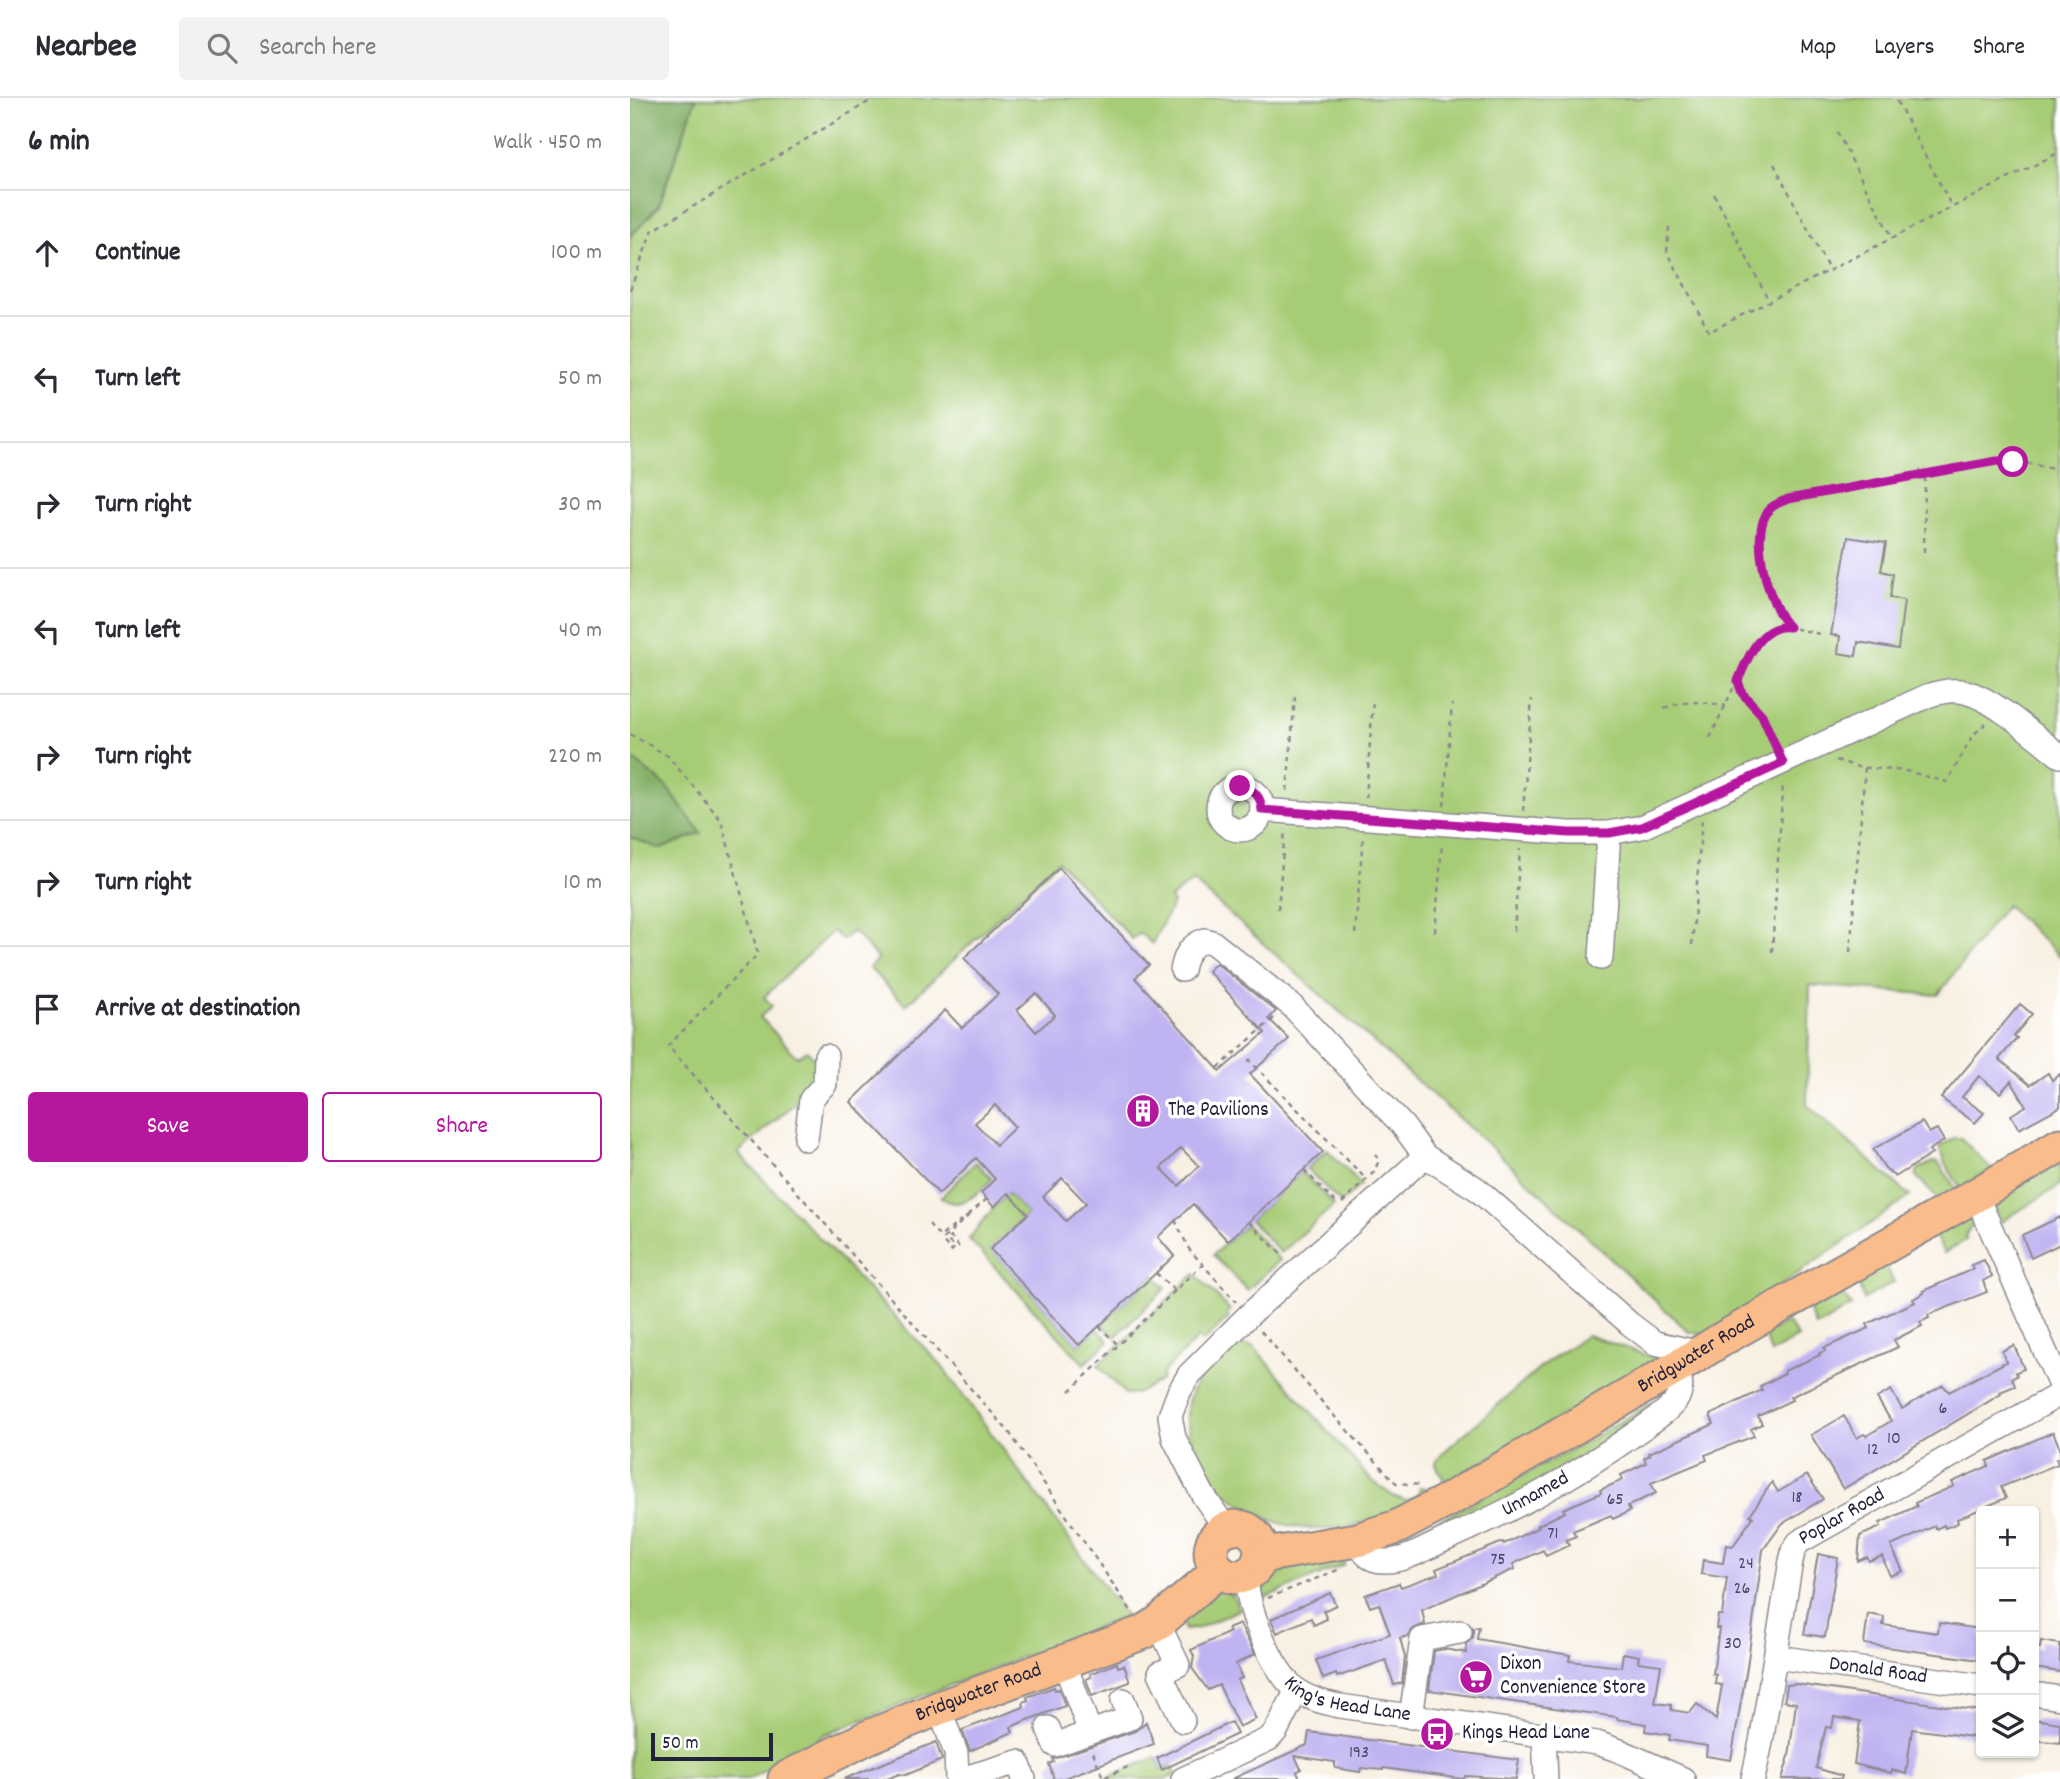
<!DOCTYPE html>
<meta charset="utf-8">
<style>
:root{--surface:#fff;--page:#f2f2f3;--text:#2b2b33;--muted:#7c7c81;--line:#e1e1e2;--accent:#b5179e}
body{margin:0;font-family:Dekko,sans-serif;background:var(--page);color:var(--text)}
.controls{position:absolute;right:21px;bottom:21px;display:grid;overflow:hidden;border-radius:7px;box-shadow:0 2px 5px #0004}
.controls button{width:63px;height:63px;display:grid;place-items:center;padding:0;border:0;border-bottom:2px solid var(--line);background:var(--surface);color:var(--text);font:35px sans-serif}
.scale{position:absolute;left:21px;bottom:18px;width:122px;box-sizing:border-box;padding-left:7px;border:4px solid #22223b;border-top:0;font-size:19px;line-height:24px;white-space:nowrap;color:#22223b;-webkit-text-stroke:5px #fff;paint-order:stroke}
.stop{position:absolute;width:21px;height:21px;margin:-16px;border:5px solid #b5179e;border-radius:50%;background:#fff}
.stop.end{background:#b5179e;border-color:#fff;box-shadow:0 2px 7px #0008}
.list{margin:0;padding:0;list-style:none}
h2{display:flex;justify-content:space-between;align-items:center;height:91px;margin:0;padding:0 28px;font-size:30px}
h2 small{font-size:23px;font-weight:400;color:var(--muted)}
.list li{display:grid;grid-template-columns:46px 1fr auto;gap:21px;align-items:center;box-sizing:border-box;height:126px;padding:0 28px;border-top:2px solid var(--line)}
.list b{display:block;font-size:26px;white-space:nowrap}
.list em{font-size:23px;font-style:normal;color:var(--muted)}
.actions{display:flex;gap:14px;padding:21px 28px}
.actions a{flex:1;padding:16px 0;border:2px solid var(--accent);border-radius:7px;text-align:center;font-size:24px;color:var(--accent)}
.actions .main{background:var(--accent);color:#fff}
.icon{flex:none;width:38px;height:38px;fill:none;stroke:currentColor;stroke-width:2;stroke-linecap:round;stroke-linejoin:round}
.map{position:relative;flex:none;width:1430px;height:1681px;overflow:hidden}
header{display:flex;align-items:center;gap:42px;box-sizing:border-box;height:98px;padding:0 35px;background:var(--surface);border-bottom:2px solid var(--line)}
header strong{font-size:33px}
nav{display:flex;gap:38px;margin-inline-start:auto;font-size:24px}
.search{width:490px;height:63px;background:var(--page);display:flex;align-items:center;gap:18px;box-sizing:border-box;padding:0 24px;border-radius:7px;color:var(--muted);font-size:26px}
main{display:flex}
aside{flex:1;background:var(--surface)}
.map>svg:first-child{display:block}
</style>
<header>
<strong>Nearbee</strong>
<div class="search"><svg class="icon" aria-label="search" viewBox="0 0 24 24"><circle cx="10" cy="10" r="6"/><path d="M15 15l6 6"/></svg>Search here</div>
<nav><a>Map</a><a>Layers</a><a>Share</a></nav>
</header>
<main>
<aside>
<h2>6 min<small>Walk · 450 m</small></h2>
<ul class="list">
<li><svg class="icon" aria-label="ahead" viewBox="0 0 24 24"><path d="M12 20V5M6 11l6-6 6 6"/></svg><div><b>Continue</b></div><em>100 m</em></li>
<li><svg class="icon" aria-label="left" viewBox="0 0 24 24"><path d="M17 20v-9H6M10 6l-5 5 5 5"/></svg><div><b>Turn left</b></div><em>50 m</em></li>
<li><svg class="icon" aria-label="right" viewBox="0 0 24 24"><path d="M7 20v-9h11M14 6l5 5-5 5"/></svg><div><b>Turn right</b></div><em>30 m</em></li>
<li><svg class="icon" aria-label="left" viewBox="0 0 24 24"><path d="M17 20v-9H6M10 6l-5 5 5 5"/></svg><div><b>Turn left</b></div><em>40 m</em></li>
<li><svg class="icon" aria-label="right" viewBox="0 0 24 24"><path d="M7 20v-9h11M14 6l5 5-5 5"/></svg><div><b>Turn right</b></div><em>220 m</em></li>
<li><svg class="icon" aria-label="right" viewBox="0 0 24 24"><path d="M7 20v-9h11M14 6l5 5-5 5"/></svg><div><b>Turn right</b></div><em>10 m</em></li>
<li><svg class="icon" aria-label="arrive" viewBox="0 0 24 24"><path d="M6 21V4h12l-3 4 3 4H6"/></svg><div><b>Arrive at destination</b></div></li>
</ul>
<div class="actions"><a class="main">Save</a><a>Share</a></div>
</aside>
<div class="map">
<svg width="1430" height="1681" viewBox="0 0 1430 1681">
<rect width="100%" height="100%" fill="#fff"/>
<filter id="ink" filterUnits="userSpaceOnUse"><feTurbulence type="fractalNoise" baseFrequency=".0143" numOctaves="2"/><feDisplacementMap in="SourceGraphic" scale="14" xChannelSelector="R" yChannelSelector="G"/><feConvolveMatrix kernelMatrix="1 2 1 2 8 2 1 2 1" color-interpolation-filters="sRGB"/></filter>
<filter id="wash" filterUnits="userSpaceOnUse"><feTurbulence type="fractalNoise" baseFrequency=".00686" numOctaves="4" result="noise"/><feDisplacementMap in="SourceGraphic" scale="28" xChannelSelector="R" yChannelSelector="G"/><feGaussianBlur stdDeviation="1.57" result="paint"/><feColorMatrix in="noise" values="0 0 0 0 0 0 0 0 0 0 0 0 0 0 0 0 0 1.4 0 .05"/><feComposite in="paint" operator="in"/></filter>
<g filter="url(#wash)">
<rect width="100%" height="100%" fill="#f8f0e2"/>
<path fill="#a7cc76" stroke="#647758" stroke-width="2" d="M66 0H1430V858L1376 807 1308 897 1180 887 1177 1007 1280 1098 1078 1238 1059 1234 860 1048 563 783 540 800 543 805 522 846 510 835 502 841 428 763 276 907 239 870 248 861 223 833 212 842 203 833 134 899 142 908 130 919 167 959 177 952 192 970 186 987 108 1055 310 1266 496 1518 196 1636 119 1681H0V139L29 108Z
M1324 1040H1331L1362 1072 1309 1102 1286 1078 1288 1071 1303 1064 1309 1065 1326 1091 1330 1089 1314 1064V1060L1309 1049Z
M697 1052 731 1086 711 1105 677 1071Z
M1430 1062V1087L1371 1124 1362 1105Z
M346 1064 362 1081C349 1095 329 1115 311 1099Z
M672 1074 704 1107 651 1155 620 1122Z
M378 1095 398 1116 361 1151 449 1247 467 1230 479 1243 454 1266 339 1141 364 1109Z
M1334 1121H1339L1343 1126 1336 1136V1142L1314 1155 1305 1137Z
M616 1126 650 1162 617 1192 583 1157Z
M1254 1166 1264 1184 1234 1201 1227 1183Z
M565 1176 600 1212 596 1216 599 1220 573 1244 568 1240 533 1274 531 1282 508 1295 496 1297 468 1267Z
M524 1177 536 1190 485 1239 471 1226Z
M1211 1193 1221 1208 1186 1229 1178 1211Z
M1157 1224 1168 1239 1141 1255 1135 1237Z
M957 1237 1019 1258 1028 1254 1041 1257 815 1385 805 1364 816 1352 917 1264Z
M604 1244 624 1249 740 1381 763 1398 777 1403 787 1398 790 1389 801 1391 805 1396C769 1412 732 1431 693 1431 639 1432 584 1400 564 1350 558 1334 554 1314 560 1298 567 1276 589 1260 604 1244Z
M1042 1293 967 1357 773 1455 752 1453 959 1342Z
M714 1461V1467L632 1501 635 1484 644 1473Z
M590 1491 603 1498 610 1511 569 1530 554 1532 553 1521Z
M526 1659 532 1672 542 1668 547 1677 536 1681H474Z"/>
<path fill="#85b067" stroke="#546951" stroke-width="2" d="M0 0H66L28 108 0 139Z
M0 659 35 687 71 735 30 751 0 739Z"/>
<g id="blocks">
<path fill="#bfb3f1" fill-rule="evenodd" d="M1218 439 1256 445 1251 473 1263 476 1260 500 1274 502 1268 551 1228 544 1226 558 1208 555 1210 538 1201 537Z
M429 770 519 867 505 880 590 973 635 935 578 873 586 865 646 913 639 921 659 941 620 976 693 1054 598 1143 563 1106 528 1139 544 1158 449 1247 360 1151 398 1116 378 1095 364 1109 351 1095 365 1081 346 1060 309 1096 221 1004 315 912 332 930 368 896 334 860ZM406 895 425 917 406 934 387 912ZM365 1007 385 1029 366 1047 345 1025ZM551 1050 569 1068 549 1088 531 1070ZM432 1080 456 1105 436 1123 413 1099Z
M1390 906 1402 916 1384 938 1387 940 1369 961 1400 987 1418 975 1422 982 1430 976V1009L1389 1031 1381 1017 1396 1008 1381 983 1370 995 1349 978 1332 999 1354 1015 1345 1025 1311 1000Z
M1292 1024 1299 1035 1307 1031 1314 1043 1299 1052 1302 1056 1265 1079 1255 1070 1243 1051Z
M1430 1119V1146L1401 1160 1392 1137Z
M1354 1162 1362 1178 1353 1183 1357 1194 1298 1217 1299 1220 1290 1224 1292 1228 1264 1242 1268 1249 1160 1299 1162 1302 1128 1318 1132 1326 1121 1331 1124 1338 1075 1357 1077 1362 1021 1385 1026 1395 998 1408 1000 1413 983 1421 981 1417 943 1433 946 1438 936 1442 939 1447 916 1458 913 1452 883 1466 885 1471 880 1473 792 1512 795 1526 783 1531 778 1538 770 1540 775 1559 772 1585 764 1587 756 1562 707 1579 706 1576 693 1581 686 1562 760 1536 749 1506 740 1509 735 1497 769 1485 771 1489 808 1476 806 1471 873 1444 874 1446 909 1429 908 1427 935 1414 933 1411 971 1395 970 1392 993 1382 991 1377 1016 1365 1014 1360 1020 1357 1019 1355 1084 1326 1080 1317 1132 1292 1130 1288 1155 1276 1154 1273 1190 1257 1189 1255 1195 1253 1194 1250 1239 1230 1237 1226 1285 1204 1283 1201 1294 1195 1293 1193 1343 1171 1341 1167Z
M1384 1247 1394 1271 1386 1274 1387 1278 1382 1280 1385 1288 1370 1294 1371 1296 1213 1391 1181 1337 1214 1318 1227 1340 1234 1336 1236 1338 1261 1323 1247 1300 1261 1292 1272 1311 1313 1287 1319 1294 1376 1264 1372 1253Z
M1423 1334 1430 1350V1359L1426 1361 1428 1366 1371 1389 1376 1400 1327 1421 1328 1425 1315 1430 1314 1427 1306 1431 1305 1428 1261 1448 1273 1473 1260 1478 1252 1458 1239 1463 1237 1459 1228 1463 1230 1438 1251 1429 1250 1425 1287 1408 1285 1405 1324 1388 1322 1384 1359 1368 1357 1363Z
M1177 1377 1193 1401 1152 1426 1133 1452 1117 1569 1101 1662 1076 1658 1077 1648 1039 1642 1040 1637 1015 1633 1016 1626 987 1621V1619L799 1592 804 1553 814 1551 837 1555 836 1546 843 1539V1530L849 1529 847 1541 940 1557 939 1563 991 1569 993 1555 1009 1558 1008 1564 1031 1567 1025 1605 1041 1607V1612L1060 1615 1067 1606 1086 1622 1092 1587 1085 1586 1086 1577 1083 1576 1089 1530H1086L1088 1517H1092L1097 1480 1071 1476 1073 1462 1093 1465 1096 1447 1103 1448 1123 1419 1120 1417 1142 1384 1148 1394Z
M1188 1456 1208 1460 1195 1539 1174 1536Z
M700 1495 706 1507 693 1513 697 1521 684 1527 681 1520 647 1535 641 1521Z
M1238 1516 1254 1519 1253 1527 1308 1535 1309 1525 1351 1531 1350 1562 1234 1546Z
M610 1526 625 1556 606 1566 612 1580 607 1582 626 1621 609 1629 589 1587 578 1592 562 1570 564 1558 561 1552 600 1534 598 1531Z
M1411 1543 1430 1546V1574L1404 1570V1550H1410Z
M487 1565 488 1569 494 1567 500 1584 462 1598 456 1581 461 1579 460 1576Z
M1166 1586 1351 1613V1640L1282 1631 1276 1676 1262 1672 1261 1675 1224 1666 1230 1623 1204 1619 1202 1630 1196 1629 1186 1670 1212 1678 1211 1681H1152L1159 1658 1166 1605 1154 1603 1155 1599 1157 1587Z
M424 1589 425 1592 429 1591 435 1608 390 1625 381 1629 383 1634 340 1653 332 1632 394 1609 393 1604 398 1602 397 1599Z
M1404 1621 1430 1625V1645L1404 1642Z
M516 1624 524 1646 432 1681H424L419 1666 424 1664 423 1661 505 1633Z
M601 1624 607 1636 532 1672 527 1660Z
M679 1634 889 1662 886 1681 836 1678 833 1681 753 1670V1672L731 1670 730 1674 705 1670V1664L665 1658 671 1671 667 1674 670 1681H602L677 1647Z
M306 1644 312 1662 276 1677 269 1676 257 1681H214Z"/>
</g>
</g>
<g filter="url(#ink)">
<use href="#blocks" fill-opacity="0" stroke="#8d898e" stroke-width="2"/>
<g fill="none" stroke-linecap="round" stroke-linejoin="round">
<g stroke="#8d898e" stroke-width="26">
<g id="minor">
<circle cx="610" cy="710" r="22"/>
<path d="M632 712 939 735H979L1012 729 1297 598C1309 594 1322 591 1335 594 1363 600 1407 640 1430 658"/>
<path d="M971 860 979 735"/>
<path d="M552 872C555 857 560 847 575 842L582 844 662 908 773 1028 795 1058 618 1218 559 1277 549 1294 540 1318 544 1340 573 1397 596 1431"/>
<path d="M176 1041 181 1001 195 986 196 958"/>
<path d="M795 1058 847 1091 1000 1226 1025 1245 1071 1255"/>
<path d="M1346 1097 1430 1287"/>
<path id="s1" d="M727 1442C733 1454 738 1463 754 1463 774 1464 796 1450 814 1442 885 1411 942 1380 1006 1335 1019 1325 1037 1315 1047 1301 1053 1290 1051 1281 1046 1270"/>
<path id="s2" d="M616 1477C617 1510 641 1573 669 1594 682 1602 696 1605 710 1608L967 1645 990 1653 1053 1681"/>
<path d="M528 1525 548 1567 530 1575 553 1623"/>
<path id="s3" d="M1146 1559 1351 1588"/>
<path d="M434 1564 460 1634"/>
<path d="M1404 1596 1430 1600"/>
<path d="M309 1610 326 1655 327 1681"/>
<path d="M781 1619 792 1541 830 1534"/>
<path d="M418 1630 425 1647 500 1620 493 1602"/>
<path d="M914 1637 916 1681"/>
<path d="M331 1681 388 1664 394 1681"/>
<path d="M553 1681 639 1641 646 1633 667 1592"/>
<path id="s4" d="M1123 1681 1131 1644 1161 1463 1164 1451 1169 1444 1430 1296"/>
</g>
</g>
<g stroke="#8d898e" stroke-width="37">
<g id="highway">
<circle cx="606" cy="1454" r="25"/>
<path id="s5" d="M630 1458 727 1442 767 1429 822 1400 1046 1270 1094 1240 1346 1097 1430 1047"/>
<path id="s6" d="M155 1681 236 1640 309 1610 514 1534 528 1525 589 1472"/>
</g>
</g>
<path stroke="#8d898e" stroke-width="2.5" stroke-dasharray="5 5" stroke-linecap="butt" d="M1267 3 1322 109
M1207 34 1262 140
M1144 66 1199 172
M1084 96 1139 203
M1039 129 1037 153 1079 234 1430 54
M0 192 22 133 245 0
M1294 454 1295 376
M1159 529C1140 510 1116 429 1141 409 1161 394 1272 381 1303 375 1324 371 1346 365 1367 363 1387 362 1411 368 1430 373
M1108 583 1112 595 1132 617 1144 645
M1034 610C1056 602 1073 603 1096 608
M0 636 38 658 91 722 128 856 38 948 379 1334 502 1514
M1080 640 1122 550 1143 533 1154 528 1194 537
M1206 662 1228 669 1276 673 1317 684 1343 637 1356 625
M657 693 665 599
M736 700 743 602
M814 708 822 606
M893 713 902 601
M648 811 655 731
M884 833 890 751
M805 834 812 746
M725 836 733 738
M1062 847 1072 721
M1142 854 1153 685
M1220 854 1235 669
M621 961 619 962 735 1080
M588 970 644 920
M674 1072 709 1108
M712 1105 744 1074 749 1062 745 1057
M338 1117 357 1101
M545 1122 559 1151 606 1204
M619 1124 653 1158
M299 1126 310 1139 333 1121
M329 1149 321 1139 317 1142 325 1150 321 1153 312 1142 339 1117
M526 1175 545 1193
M469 1228 488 1247
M631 1233 706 1320 766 1385 791 1387
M440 1293 573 1166
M638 1500 710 1471
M463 1654 473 1680 502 1667"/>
<use href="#minor" stroke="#fff" stroke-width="23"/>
<use href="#highway" stroke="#f9bc8a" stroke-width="33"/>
</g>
</g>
<g fill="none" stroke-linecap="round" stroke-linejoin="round" filter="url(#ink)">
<path stroke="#b5179e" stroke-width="9" d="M610 688C624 691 631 698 632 712L939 735H979L1012 729 1153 665 1132 617 1112 595 1108 583C1117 561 1130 526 1159 529 1139 509 1118 436 1139 412 1143 406 1152 404 1158 401L1367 363 1383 364"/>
</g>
<defs>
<g id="building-disc" transform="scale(1.75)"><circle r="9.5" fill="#b5179e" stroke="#fff"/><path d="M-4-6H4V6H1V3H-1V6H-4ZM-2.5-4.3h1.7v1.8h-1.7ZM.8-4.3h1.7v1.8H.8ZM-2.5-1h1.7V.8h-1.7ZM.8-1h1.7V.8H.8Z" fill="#fff"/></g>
<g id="supermarket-disc" transform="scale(1.75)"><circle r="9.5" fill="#b5179e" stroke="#fff"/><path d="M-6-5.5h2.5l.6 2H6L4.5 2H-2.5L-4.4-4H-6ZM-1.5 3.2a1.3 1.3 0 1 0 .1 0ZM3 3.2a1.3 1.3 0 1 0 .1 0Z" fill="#fff"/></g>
<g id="bus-disc" transform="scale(1.75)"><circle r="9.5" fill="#b5179e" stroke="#fff"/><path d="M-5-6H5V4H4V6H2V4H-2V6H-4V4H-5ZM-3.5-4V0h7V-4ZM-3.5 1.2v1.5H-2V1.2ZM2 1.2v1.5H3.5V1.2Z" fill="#fff"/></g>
</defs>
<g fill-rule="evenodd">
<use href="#building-disc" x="513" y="1013"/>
<use href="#supermarket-disc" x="846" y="1579"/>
<use href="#bus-disc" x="807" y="1636"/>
</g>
<g text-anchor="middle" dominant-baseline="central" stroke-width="7" stroke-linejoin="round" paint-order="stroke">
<g font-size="18" fill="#494668">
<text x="1313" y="1311">6</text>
<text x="1264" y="1341">10</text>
<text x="1243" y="1352">12</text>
<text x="1167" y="1400">18</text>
<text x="985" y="1402">65</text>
<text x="923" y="1436">71</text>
<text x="868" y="1462">75</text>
<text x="1116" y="1466">24</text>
<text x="1112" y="1491">26</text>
<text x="1103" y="1546">30</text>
<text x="729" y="1655">193</text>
</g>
<g font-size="21" fill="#22223b" stroke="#fff" text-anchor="start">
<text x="538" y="1013">The Pavilions</text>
<text x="870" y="1567">Dixon<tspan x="870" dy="24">Convenience Store</tspan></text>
<text x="832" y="1636">Kings Head Lane</text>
</g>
<g font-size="21" fill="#22223b" stroke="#fff">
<text stroke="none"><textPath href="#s5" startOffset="486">Bridgwater Road</textPath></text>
<text stroke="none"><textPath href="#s1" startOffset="203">Unnamed</textPath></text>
<text stroke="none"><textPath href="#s4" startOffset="292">Poplar Road</textPath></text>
<text stroke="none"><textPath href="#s3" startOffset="103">Donald Road</textPath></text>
<text stroke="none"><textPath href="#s6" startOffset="212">Bridgwater Road</textPath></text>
<text stroke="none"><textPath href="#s2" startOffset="180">King's Head Lane</textPath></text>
</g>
</g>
</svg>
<div class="controls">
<button>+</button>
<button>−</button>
<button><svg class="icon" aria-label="locate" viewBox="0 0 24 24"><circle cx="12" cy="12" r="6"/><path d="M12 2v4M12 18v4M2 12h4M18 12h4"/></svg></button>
<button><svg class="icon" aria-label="layers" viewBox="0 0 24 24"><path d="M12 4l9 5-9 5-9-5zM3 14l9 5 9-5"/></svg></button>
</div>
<div class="scale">50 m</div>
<div class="stop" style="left:1383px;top:364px"></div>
<div class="stop end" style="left:610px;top:688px"></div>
</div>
</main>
